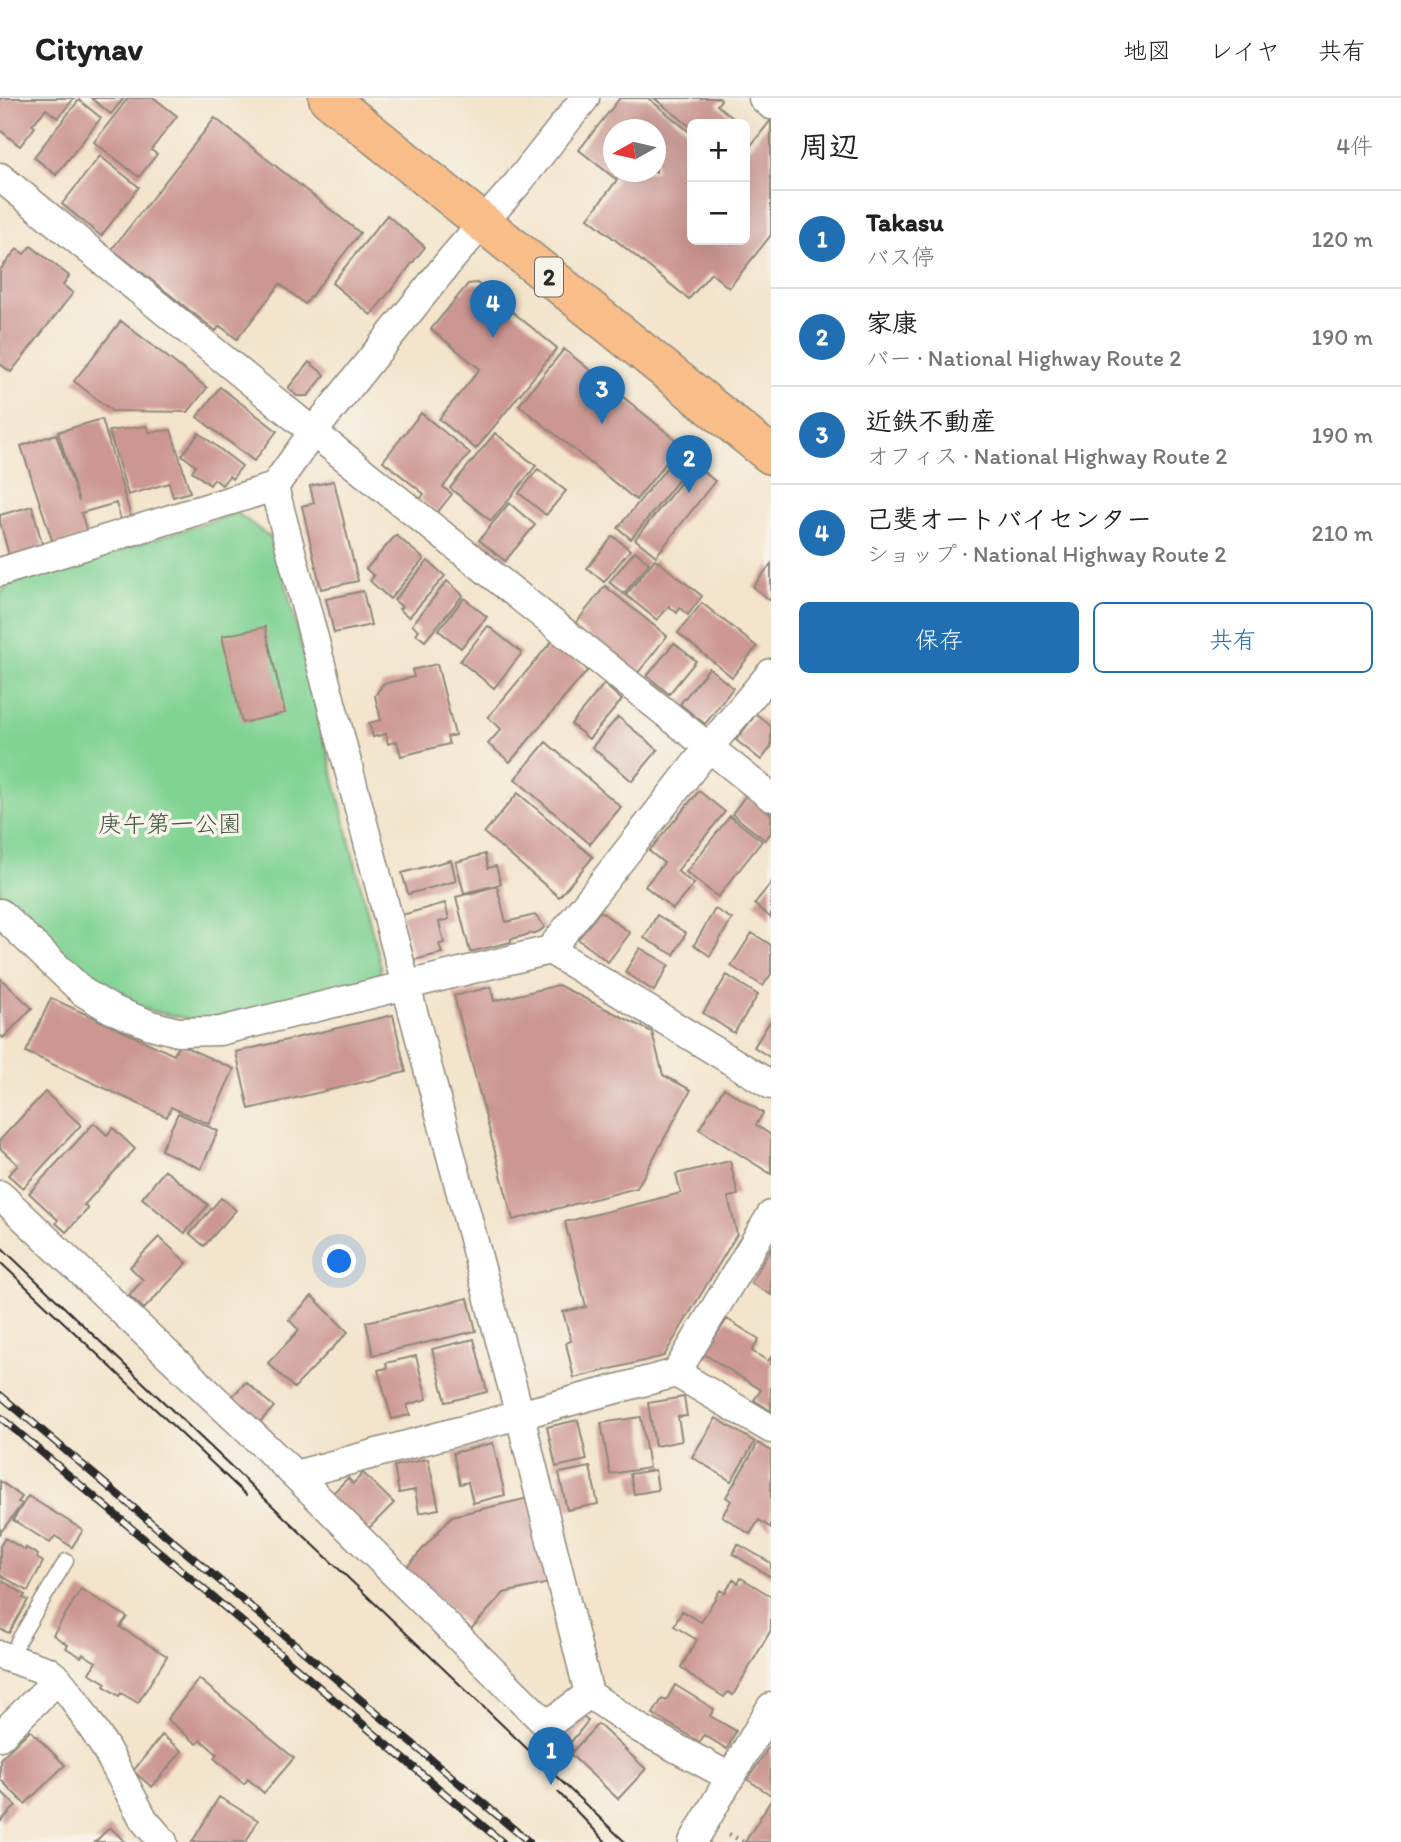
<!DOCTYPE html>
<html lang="ja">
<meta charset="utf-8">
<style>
:root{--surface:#fff;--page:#f6f6f6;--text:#202124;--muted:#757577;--line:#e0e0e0;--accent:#1f6fb2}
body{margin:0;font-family:Itim,"Klee One",sans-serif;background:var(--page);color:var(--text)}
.controls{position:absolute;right:21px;top:21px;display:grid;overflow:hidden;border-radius:10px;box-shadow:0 7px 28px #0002}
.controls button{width:63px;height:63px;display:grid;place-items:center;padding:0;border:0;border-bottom:2px solid var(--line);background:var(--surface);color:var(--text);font:35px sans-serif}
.compass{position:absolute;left:603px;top:21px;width:63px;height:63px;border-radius:50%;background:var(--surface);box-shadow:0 7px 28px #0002;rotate:262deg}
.you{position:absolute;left:340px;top:1164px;width:24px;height:24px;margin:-18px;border:5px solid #fff;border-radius:50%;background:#1a73e8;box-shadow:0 0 0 10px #1a73e833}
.badge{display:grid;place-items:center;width:46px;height:46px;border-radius:50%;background:var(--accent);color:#fff;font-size:23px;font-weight:700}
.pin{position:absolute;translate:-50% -58px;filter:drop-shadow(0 2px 4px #0008)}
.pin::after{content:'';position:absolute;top:37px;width:24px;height:21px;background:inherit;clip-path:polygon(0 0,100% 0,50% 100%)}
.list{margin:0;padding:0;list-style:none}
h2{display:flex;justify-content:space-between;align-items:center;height:91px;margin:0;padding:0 28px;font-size:30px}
h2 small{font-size:23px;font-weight:400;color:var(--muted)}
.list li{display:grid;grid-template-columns:46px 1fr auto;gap:21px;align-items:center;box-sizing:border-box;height:98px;padding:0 28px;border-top:2px solid var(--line)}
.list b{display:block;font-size:26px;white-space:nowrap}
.list p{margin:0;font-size:23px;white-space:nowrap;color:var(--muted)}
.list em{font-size:23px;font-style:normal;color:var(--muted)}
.actions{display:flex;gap:14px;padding:21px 28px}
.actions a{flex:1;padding:16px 0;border:2px solid var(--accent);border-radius:10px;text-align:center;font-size:24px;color:var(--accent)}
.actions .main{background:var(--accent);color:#fff}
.map{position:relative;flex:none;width:771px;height:1744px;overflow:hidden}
header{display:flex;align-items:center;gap:42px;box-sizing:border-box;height:98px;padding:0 35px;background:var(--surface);border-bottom:2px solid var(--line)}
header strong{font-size:33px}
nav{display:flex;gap:38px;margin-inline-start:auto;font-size:24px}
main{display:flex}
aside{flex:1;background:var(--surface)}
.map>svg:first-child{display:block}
</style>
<header>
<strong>Citynav</strong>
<nav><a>地図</a><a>レイヤ</a><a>共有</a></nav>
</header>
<main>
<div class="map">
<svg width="771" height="1744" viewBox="0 0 771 1744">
<rect width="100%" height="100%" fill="#f7f3e8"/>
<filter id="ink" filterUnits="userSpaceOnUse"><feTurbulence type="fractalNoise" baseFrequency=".0143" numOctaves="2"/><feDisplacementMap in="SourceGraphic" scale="14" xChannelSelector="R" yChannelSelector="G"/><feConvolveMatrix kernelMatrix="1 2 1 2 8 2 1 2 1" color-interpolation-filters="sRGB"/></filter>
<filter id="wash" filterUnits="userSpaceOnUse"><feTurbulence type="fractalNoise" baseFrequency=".00686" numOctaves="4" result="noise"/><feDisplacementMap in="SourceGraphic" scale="28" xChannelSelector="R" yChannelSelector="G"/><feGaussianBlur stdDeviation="1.57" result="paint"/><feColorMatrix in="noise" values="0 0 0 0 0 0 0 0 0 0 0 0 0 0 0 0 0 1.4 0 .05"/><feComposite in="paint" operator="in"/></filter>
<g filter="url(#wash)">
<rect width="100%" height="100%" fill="#f3e4cb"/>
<path fill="#81d394" stroke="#567f60" stroke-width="2" d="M237 415 275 443 381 869 378 882 227 919 189 921 147 912 111 897 70 867 0 801V496L8 487Z"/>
<g id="blocks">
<path fill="#cc9692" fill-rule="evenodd" d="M0 0H74L58 20 46 11 32 27 35 29 20 48 0 32Z
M91 0H124L111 16Z
M128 0H154L177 18 151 52 157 56 139 79 94 44Z
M620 0H648L692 36V142H745V55L771 22V137L729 190 711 175 689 201 588 120 617 82 579 52ZM614 32H656V74H614Z
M654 0H719L721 2 717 7 734 21 730 26H692V30Z
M79 2 101 20 56 77 34 59Z
M215 20 360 135 305 206 280 186 237 241 220 228 216 233 112 151Z
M100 58 139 89 101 138 62 106Z
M387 117 425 149 371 217 332 185Z
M31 148 69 178 63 187 73 195 11 274 0 266V172L17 151 24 156Z
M477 185 557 250 476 351 439 321 480 271 431 231 468 186Z
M121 223 207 290 188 314 112 313 74 283Z
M564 251 681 346 636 402 519 307Z
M309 264 325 277 308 298H297L288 290Z
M220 289 277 333 254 363 197 319Z
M421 315 470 355 443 389 452 396 437 415 420 401 424 396 383 363Z
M102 321 131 419 121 422 116 405 81 415 88 437 54 448 21 348 56 336 79 404 58 334Z
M146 328 149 334 171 332 190 394 173 399 169 385 128 397 109 333Z
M199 335 242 368 232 381 229 378 222 387 214 381 210 387 192 373 196 368 182 357Z
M495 335 536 368 491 423 450 390Z
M676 358 690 368 631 441 618 430Z
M695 367 715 383 656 458 635 441Z
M538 371 566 393 546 417 519 395Z
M334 383 358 483 321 491 302 408 314 405 310 388Z
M509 405 535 427 505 463 479 442Z
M32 408 44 453 10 461 0 424V417Z
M396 437 424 461 390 501 370 483 374 478 366 471Z
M613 438 630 452 604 484 587 470Z
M635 453 649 465 624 496 609 484Z
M655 461 702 498 688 517 680 510 677 515 669 508 657 522 626 497Z
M428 463 445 478 409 519 399 511 402 509 394 502Z
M771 466V503L753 489Z
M447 483 463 497 425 543 416 536 419 532 412 527Z
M605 488 667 538 637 576 575 526Z
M363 493 371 527 334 535 326 501Z
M464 500 487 519 461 550 438 532Z
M702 505 757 549 732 579 678 535Z
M488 528 522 555 494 590 460 563Z
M265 529 285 615 242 625 222 538Z
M553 542 588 572 510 664 488 646 501 631 488 619Z
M674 545 696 563 669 596 647 578Z
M437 566 455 637 447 639 449 646 401 658 397 643 388 646 386 636 373 639 369 625 381 622 375 598 383 586 414 579 412 572Z
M709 570 733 590 705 626 680 606Z
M604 586 622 602 589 641 571 626Z
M756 616 771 628V649L761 662 736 642Z
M618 619 658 652 632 683 592 649Z
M546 644 621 709 590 746 515 681Z
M699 693 725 714 677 773 694 786 673 811 645 788 664 765 649 753Z
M518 695 593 759 559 799 484 735Z
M746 697 771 716V735L765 742 732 716Z
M730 718 762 743 718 799 686 774Z
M485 756 488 770 496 768 501 786 464 795 456 764Z
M451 762 456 783 408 796 402 775Z
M771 785V820L754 806Z
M497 788 506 824 535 817 545 829 538 834 511 841V844L470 854 456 799Z
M445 805 449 821 439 824 444 845 439 846 442 855 414 862 402 817Z
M715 811 732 821 710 858 694 847Z
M600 813 630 835 608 864 578 841Z
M657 817 686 835 674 857 644 840Z
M752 835 771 847V876L763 888 731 868Z
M640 850 669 867 654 893 625 874Z
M727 877 758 897 734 935 703 915Z
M0 880 32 910 3 940 0 937Z
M558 887 652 934 663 977 691 992 637 1090 513 1122 454 898 491 889 494 903Z
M51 900 174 957 179 946 234 971 209 1026 171 1009 167 1019 26 954Z
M393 917 406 974 249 1011 236 954Z
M771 922V960L754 949Z
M724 990 763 1015 756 1027 771 1037V1076L699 1031Z
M45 994 81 1027 23 1090 8 1077 18 1067 0 1050V1042Z
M178 1015 218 1033 201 1071 161 1052Z
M94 1025 107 1037 113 1030 135 1051 84 1107 88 1111 66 1134 56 1125 58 1122 29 1095Z
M730 1063 738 1097 728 1099 737 1136 664 1258 574 1280 566 1245 571 1243 563 1214 586 1209 565 1124 681 1095 676 1076Z
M165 1072 208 1107 185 1135 142 1100Z
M221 1100 236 1112 204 1148 190 1136Z
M159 1139 187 1165 144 1211 129 1197 143 1182 130 1169Z
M771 1150V1197L751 1185Z
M312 1198 348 1234 294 1290 268 1265 299 1232 289 1222Z
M468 1200 476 1233 373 1257 366 1224Z
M727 1221 759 1241 752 1253 768 1263 771 1259V1313L754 1302 761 1292 704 1256Z
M474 1241 487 1294 446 1304 432 1251Z
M416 1258 427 1301 407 1307 410 1317 392 1321 378 1272 387 1270 386 1265Z
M246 1284 274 1309 256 1328 229 1302Z
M684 1299 687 1318 678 1319 682 1343 655 1348 648 1305Z
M641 1319 649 1370 610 1376 601 1325Z
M716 1320 755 1344 731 1383 692 1359Z
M578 1322 587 1362 556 1369 547 1329Z
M493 1345 505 1397 473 1405 468 1384 460 1386 453 1355Z
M758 1345 771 1353V1430L759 1422 750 1436 722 1418 731 1403 726 1399Z
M428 1361 439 1411 419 1415 415 1392 399 1395 394 1368Z
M590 1369 598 1406 567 1412 559 1375Z
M655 1372 658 1392 634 1396 630 1376Z
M363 1375 394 1405 364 1435 328 1400 348 1380 353 1386Z
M0 1383 22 1399 18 1404 22 1406 0 1435Z
M28 1398 83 1432 72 1449 55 1438 50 1445 13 1422Z
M529 1400 549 1485 504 1495 471 1531 405 1471 452 1418Z
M5 1440 25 1452 26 1450 38 1457 37 1460 43 1464 28 1493 0 1477V1448Z
M738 1446 771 1465V1479L733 1456Z
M741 1480 771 1498V1532L733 1597 728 1594 724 1599 695 1581 681 1569 697 1542 674 1528 682 1513 701 1524 720 1492 725 1495 733 1481 738 1485Z
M0 1481 25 1497 23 1500 28 1502 9 1535 0 1531Z
M81 1491 127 1519 120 1529 167 1558 138 1605 121 1595 119 1598 104 1588 106 1585 89 1575 96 1564 83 1556 81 1559 66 1550 68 1547 53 1537Z
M199 1581 294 1660 264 1695 248 1681 244 1686 214 1660 217 1656 201 1642 197 1646 167 1621Z
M675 1587 714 1611 710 1618 736 1633 727 1651 704 1637 700 1644 653 1616 662 1601 666 1603Z
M581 1615 588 1623 567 1649 556 1637Z
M598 1626 646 1671 618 1701 570 1656Z
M30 1632 65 1667 25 1706 0 1681V1661Z
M162 1637 182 1653 152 1689 133 1673Z
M769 1648 771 1649V1697L748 1682Z
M0 1692 16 1708 0 1724Z
M219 1699 258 1722 246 1744H192Z
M771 1702V1744H745Z
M110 1729 125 1744H95Z"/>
</g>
</g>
<g filter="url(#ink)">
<use href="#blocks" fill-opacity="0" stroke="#8f887b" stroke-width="2"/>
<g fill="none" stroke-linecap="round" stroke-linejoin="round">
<g stroke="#8f887b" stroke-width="17">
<path id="service" d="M12 1562 18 1543 66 1463"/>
</g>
<g stroke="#8f887b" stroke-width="31">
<path id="minor" d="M763 0 771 7
M0 79 313 334 771 699
M274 389 520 1318 589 1596 639 1630 730 1679
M0 474 274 389 313 334 452 160 517 86 585 0
M0 815 83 894 111 911 151 927 178 934 220 933 550 852 709 649 771 575
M550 852 771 987
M0 1097 295 1377 544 1624 554 1622 589 1596
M676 1275 771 1117
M295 1377 676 1275 771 1331
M0 1557 48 1573 58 1581 73 1600 106 1651 144 1722 163 1744
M0 1638 58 1581
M693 1744 771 1609"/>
</g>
<g stroke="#8f887b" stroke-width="41">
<path id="trunk" d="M328 0 771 357"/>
</g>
<path stroke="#8f887b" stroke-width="4.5" stroke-dasharray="2 5" stroke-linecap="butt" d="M729 1736 743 1744"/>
<use href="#service" stroke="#fff" stroke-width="14"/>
<use href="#minor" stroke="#fff" stroke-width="28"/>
<use href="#trunk" stroke="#f8bd89" stroke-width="38"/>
<path stroke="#2b2b2b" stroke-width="2" d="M0 1148 625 1744
M0 1164 246 1397
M558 1694 606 1744"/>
<g stroke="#2b2b2b" stroke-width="8">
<path id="rail" d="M0 1297 529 1744
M0 1319 502 1744"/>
</g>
<use href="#rail" stroke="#f7f3e8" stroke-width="5" stroke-dasharray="16" stroke-linecap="butt"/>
</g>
</g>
<g text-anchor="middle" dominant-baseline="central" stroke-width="7" stroke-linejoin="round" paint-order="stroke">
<rect fill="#f7f3e8" stroke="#686764" stroke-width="2" x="535" y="159.5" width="28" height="39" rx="5"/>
<g font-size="23" font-weight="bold" fill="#2b2b2b">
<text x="549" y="179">2</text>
</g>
<g font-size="24" fill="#405545" stroke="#f7f3e8">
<text x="170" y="725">庚午第一公園</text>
</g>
</g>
</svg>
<div class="controls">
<button>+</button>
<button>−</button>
</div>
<svg class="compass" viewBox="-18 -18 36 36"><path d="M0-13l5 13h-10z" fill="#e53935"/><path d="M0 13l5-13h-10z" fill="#757577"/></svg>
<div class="you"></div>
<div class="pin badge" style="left:551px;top:1687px">1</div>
<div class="pin badge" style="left:689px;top:395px">2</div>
<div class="pin badge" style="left:602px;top:326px">3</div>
<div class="pin badge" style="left:493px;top:240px">4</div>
</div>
<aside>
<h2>周辺<small>4件</small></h2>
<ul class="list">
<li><span class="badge">1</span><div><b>Takasu</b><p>バス停</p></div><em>120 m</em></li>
<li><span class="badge">2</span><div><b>家康</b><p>バー · National Highway Route 2</p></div><em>190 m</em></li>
<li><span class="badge">3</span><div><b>近鉄不動産</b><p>オフィス · National Highway Route 2</p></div><em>190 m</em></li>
<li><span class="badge">4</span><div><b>己斐オートバイセンター</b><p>ショップ · National Highway Route 2</p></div><em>210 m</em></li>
</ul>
<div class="actions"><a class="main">保存</a><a>共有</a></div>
</aside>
</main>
